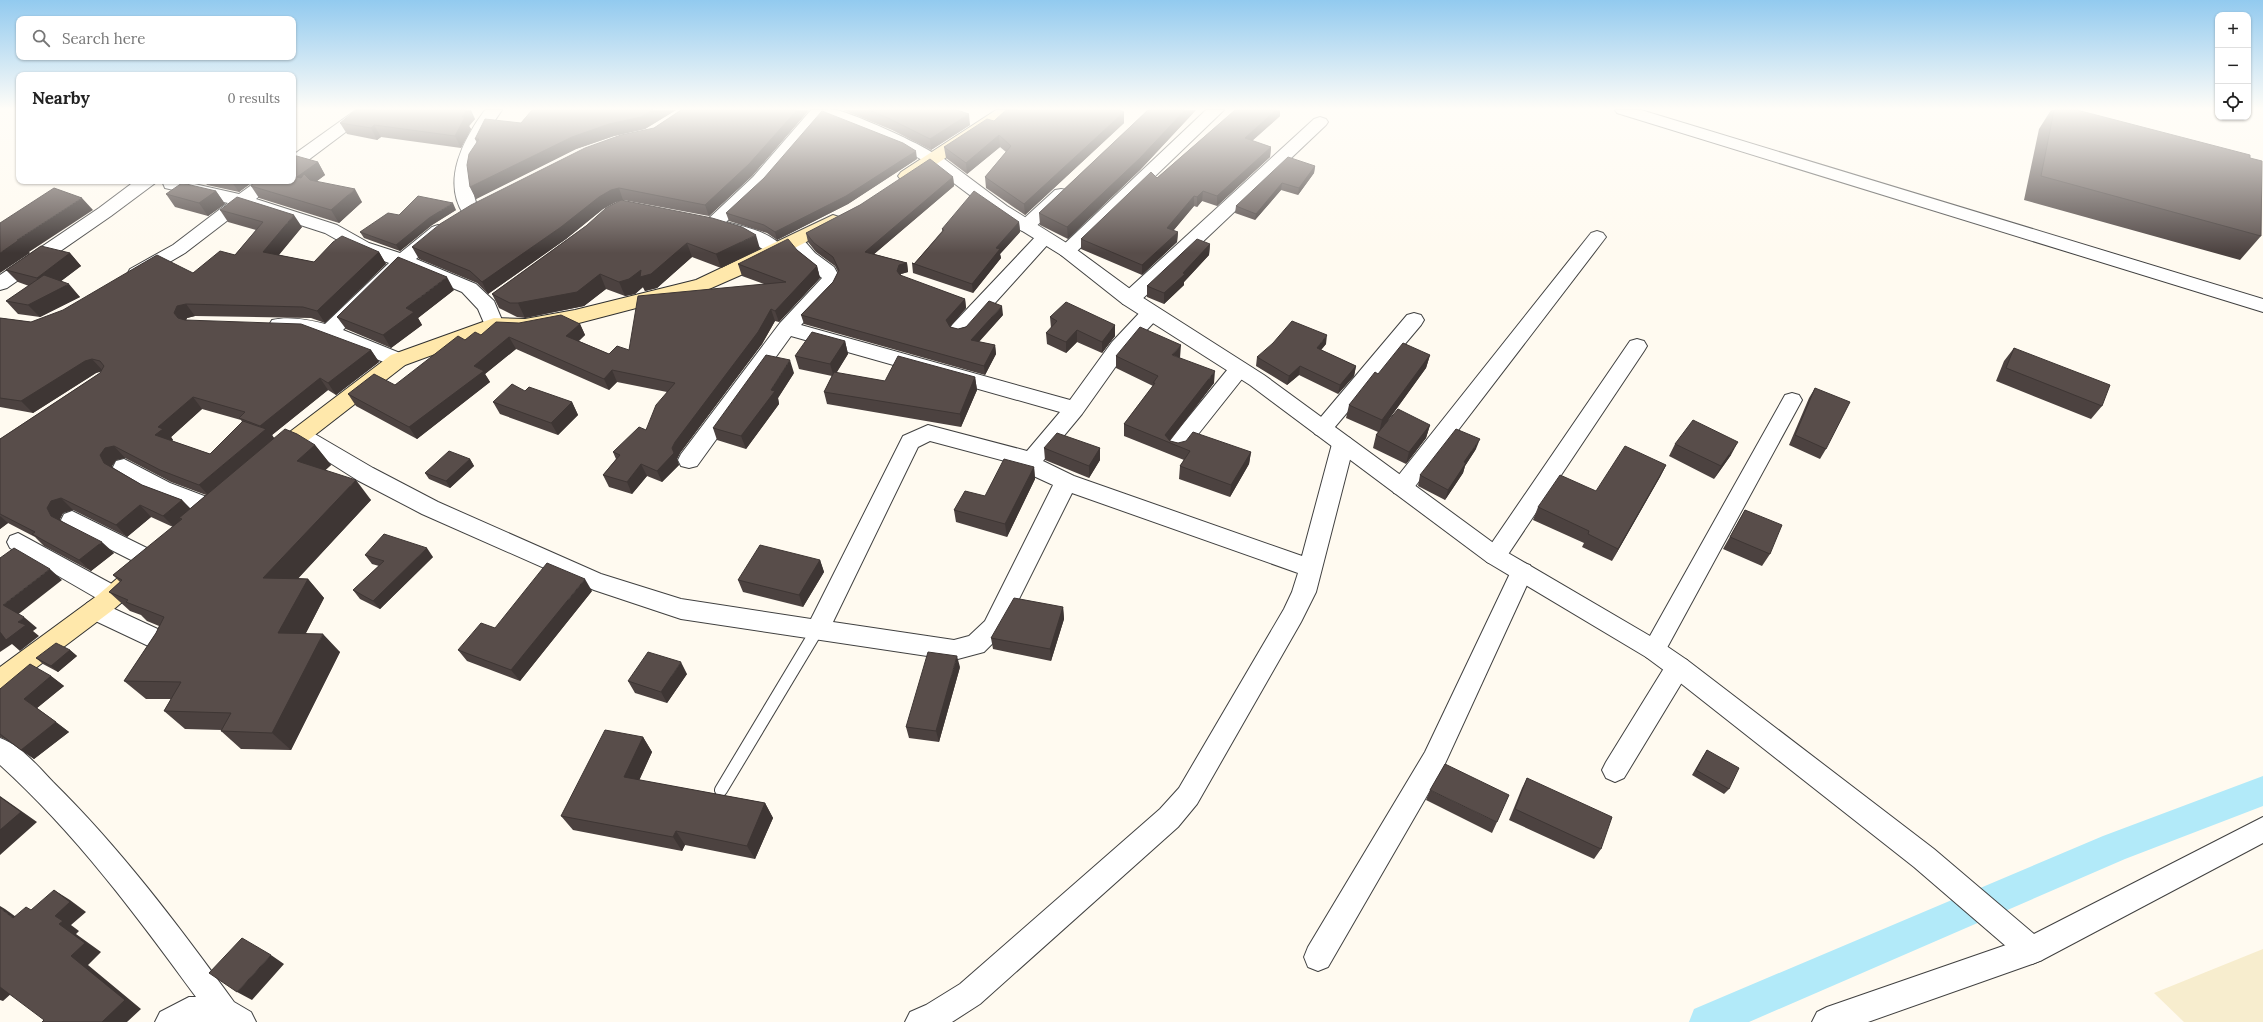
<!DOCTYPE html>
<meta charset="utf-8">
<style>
:root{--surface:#fff;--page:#f6f6f6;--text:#222;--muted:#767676;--line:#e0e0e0}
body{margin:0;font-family:Lora,serif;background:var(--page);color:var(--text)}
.controls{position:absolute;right:12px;top:12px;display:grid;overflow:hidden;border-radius:8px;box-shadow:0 1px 3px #0004}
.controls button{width:36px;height:36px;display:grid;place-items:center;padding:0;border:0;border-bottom:1px solid var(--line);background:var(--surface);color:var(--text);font:20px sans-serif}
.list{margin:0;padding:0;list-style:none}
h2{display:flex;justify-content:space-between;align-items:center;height:52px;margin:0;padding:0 16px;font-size:17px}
h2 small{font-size:13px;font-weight:400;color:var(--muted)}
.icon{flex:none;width:22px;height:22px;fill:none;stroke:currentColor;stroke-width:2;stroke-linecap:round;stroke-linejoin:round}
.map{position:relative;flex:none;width:2263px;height:1022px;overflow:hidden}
.search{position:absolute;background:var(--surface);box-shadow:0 1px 3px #0004;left:16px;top:16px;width:280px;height:44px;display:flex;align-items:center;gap:10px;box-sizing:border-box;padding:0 14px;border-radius:8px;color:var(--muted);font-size:15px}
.panel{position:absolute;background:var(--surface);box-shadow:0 1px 3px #0004;left:16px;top:72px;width:280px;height:112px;border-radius:8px}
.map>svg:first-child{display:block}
</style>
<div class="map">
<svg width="2263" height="1022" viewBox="0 0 2263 1022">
<rect width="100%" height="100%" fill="#fffaf0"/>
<path fill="#f7edce" d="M2263 949V1022H2184L2154 993Z"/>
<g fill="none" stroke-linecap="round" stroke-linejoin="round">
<path fill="#b2eaf9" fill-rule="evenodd" d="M2263 776V806L2125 859 1749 1022H1689L1694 1009 2103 836Z"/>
<g stroke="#414141" stroke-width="14">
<path id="service" d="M721 790 817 630"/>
</g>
<g stroke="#414141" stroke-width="2">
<path id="minor" d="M356 110H375L299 167 293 168V155Z
M485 110H502C479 143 463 171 479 211L476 215 470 217 464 215C441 181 464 138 485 110Z
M811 110C819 110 828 109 836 110 850 112 934 149 941 159L939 163H927L905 150 823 117 765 185 726 222C745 227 773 232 785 250L782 254 776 256 770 254 749 240 707 228 704 224 707 220 753 177Z
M1206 110H1224L1073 255 1067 257 1061 255 1058 251 1061 247Z
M1615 110H1641L2263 299V312L1617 113Z
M1320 117 1326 119 1328 122 1326 125 1137 304 1130 305 1123 304 1121 299 1123 294 1314 119Z
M135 181H158L111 216 7 288 0 290V275L99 208Z
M162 181H181L239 194 257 181H277L256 199 337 225 369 243 400 253 432 227 438 225 444 227 447 231 444 235 416 259 476 284 494 301 504 325 501 330 494 332 487 330 478 309 462 292 405 268 343 330 405 355 408 360 405 365 398 367 391 365 322 337 272 330 269 325 272 320C289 316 309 320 325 324L389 263 357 251 325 233 245 207 185 253 144 277 137 279 130 277 128 273 130 269 173 245 228 203 165 188Z
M1061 189 1067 190 1070 194 1067 198 1032 230 1026 232 1020 230 1017 226 1020 222 1055 190Z
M1597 231 1603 233 1606 237 1603 241 1410 493 1402 495 1394 493 1391 487 1394 481 1591 233Z
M1044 232 1050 234 1053 238 1050 242 966 335 959 337 952 335 949 330 952 325 1038 234Z
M795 235 801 237 815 253 834 267 840 278 834 290 801 325 1070 400 1112 342 1144 308 1151 306 1158 308 1161 313 1158 318 1126 352 1082 414 1043 461 1074 476 1302 556 1332 444 1336 438 1343 436 1350 438 1354 444 1316 592 1301 622 1197 804 1178 827 980 1004 952 1022H905L910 1012 926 1005 960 984 1160 809 1179 788 1284 609 1292 592 1298 573 1072 493 1001 635 984 652 954 660 681 619 594 590 422 514 357 480 294 440 291 435 294 430 301 427 308 430 373 468 438 502 601 574 681 599 811 619 903 436 928 425 1027 451 1060 412 791 336 697 466 689 468 681 466 678 460 681 454 780 323 822 278 801 261 786 241 789 237ZM930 441 1024 466 1027 473 1053 485 985 621 969 636 954 640 833 622 918 447Z
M1414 313 1421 315 1424 320 1421 325 1329 434 1322 437 1315 434 1312 429 1315 424 1407 315Z
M1637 339 1644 341 1647 346 1644 351 1503 562 1495 565 1487 562 1484 556 1487 550 1630 341Z
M1239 362 1246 364 1249 369 1246 374 1184 452 1177 454 1170 452 1166 446 1170 440 1232 364Z
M1792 393 1799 395 1802 400 1662 657 1654 660 1646 657 1642 650 1646 643 1785 395Z
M124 459 170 483 220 502 223 508 220 514 212 517 154 495 116 473 113 467 116 461Z
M72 511 161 555 164 561 161 567 153 570 145 567 64 526 61 520 64 514Z
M18 533 121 589 125 596 121 603 113 606 105 603 10 548 7 542 10 536Z
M1522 563 1530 565 1533 572 1443 768 1328 967 1318 971 1308 967 1304 957 1308 947 1425 752 1514 565Z
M95 600 175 637 179 644 175 651 167 654 159 651 87 617 83 610 87 603Z
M1678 657 1687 660 1690 667 1687 674 1624 778 1615 782 1606 778 1602 770 1606 762 1669 660Z
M0 738C20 745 38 766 53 782 121 849 178 925 234 1002L251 1012 256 1022H155L160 1012 189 997H196C136 915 76 834 0 765Z
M2032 936 2042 940 2046 950 2042 960 2032 964 1868 1022H1812L1817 1012 1827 1007Z"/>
</g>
<g stroke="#414141" stroke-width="2">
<path id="tertiary" d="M933 154 939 155 1007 206 1073 247 1137 294 1264 375 1503 550 1662 643 1687 660 1934 849 2034 934 2263 817V843L2042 960 2032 964 2022 960 1914 867 1669 674 1646 657 1487 562 1250 385 1123 304 1061 255 995 214 927 163 925 159 927 155Z"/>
</g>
<g stroke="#303030" stroke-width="2">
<path id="secondary" d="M996 110H1016L913 180H901L898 176 901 172Z
M833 215 839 217 842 221 839 225 750 271 709 289 575 324 525 333 495 332 405 365 284 459 277 461 270 459 266 453 270 447 391 355 494 318 525 319 575 310 696 280Z
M135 568 143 570 146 577 143 584 114 609 9 688 0 692V667L98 595 127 570Z"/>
</g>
<use href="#service" stroke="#fff" stroke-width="12"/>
<use href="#minor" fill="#fff" fill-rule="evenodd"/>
<use href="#tertiary" fill="#fff" fill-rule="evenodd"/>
<use href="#secondary" fill="#ffe8ab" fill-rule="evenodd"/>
</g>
<path fill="#4c4240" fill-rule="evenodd" d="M532 110H676L645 129 614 136 576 149 476 199 470 187 477 143 475 139 521 123Z
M681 110H809L752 176 709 216 623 200H621L760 249 721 268 692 257 657 288 645 291 643 287 635 294 625 296 606 289 584 306 525 318 517 317 499 308 492 294 620 201 616 202 603 209 566 239 488 294 477 283 419 259 412 247 654 128Z
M843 110H957L970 125 931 150 892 130Z
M1148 110H1196L1140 170 1068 239 1040 225 1039 213Z
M1235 110H1280V116L1252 141 1271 147 1270 157 1217 206 1202 201 1197 207 1194 206 1173 231 1178 232 1177 242 1142 275 1081 249V239L1157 178Z
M2051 110H2077L2250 158 2261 236 2240 260 2024 200 2039 129Z
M1124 112V123L1025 215 986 188 985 177 1006 152 1000 147 967 174 946 158 944 147 994 121Z
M475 119 469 126 471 129 461 148 381 137 377 140 347 134 340 123Z
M917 159 848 204 777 240 767 233 729 221 726 213Z
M318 162 325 175 317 181 362 202 339 223 259 198 251 186Z
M1315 166 1314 173 1298 195 1281 190 1255 220 1235 213 1236 206Z
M953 177 954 186 874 254 907 263 908 272 901 274 900 276 965 299 966 308 950 327 958 329 1003 315 979 342 995 345 996 354 985 375 804 324 801 315 833 282 838 272 835 266 816 252 808 242 806 233 860 205Z
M204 181H254L239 192 207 185Z
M216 191 225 204 208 216 175 207 166 194Z
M220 210 302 227 279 255 314 262 379 252 386 264 325 323 311 318 195 316 187 318 186 320 371 350 379 362 336 395 328 390 272 435 274 438 315 445 331 465 325 470 371 500 298 578 308 579 324 598 306 633 340 652 291 750 241 749 221 731 222 730 185 729 164 711 171 699H146L124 681 156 633 159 626 147 621 141 615 130 611 109 592 120 582 113 575 173 527 151 517 127 537 73 510 63 513 60 519V520L114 553 91 571 44 546 35 537 8 523 0 529V439L100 373 101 371 96 373 33 413 0 407V318L31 322 193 273 235 255 256 230 228 222ZM202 409 241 420 242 422 210 454 172 441 173 440 171 437ZM125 458 171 482 206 495 190 509 182 500 142 485 112 467V466L116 460Z
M456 210 432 225 400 251 364 238 360 232 399 215Z
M1019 222 1020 232 1000 254 1001 258 973 293 913 273 912 263 914 264 942 231V229Z
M1210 244 1209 255 1184 282V285L1164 304 1147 297V286Z
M797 250 817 266 820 278 779 322 775 321 762 344 680 453 677 459 679 465 662 482 647 476 632 494 609 487 603 475 616 459 613 452 646 430 667 392 617 382 609 390 516 349 485 374 490 382 417 439 356 406 348 394 395 385 465 340 519 323 580 324 585 335 579 341 609 354 629 350 764 284 742 276 738 264Z
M70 253 81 266 61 281 80 297 40 317 18 314 6 301 29 286 18 282 6 270Z
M454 290 418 318 422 325 391 348 346 329 337 317Z
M1050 317 1115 325V336L1102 353 1077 342 1066 353 1047 344 1046 333 1051 328Z
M845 341 848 354 836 373 885 381 975 377 977 390 961 427 827 404 824 392 832 376 799 369 795 356Z
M1326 344 1321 350 1356 366 1354 376 1338 394 1299 375 1287 385 1256 366 1257 357Z
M2014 348 2102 406 2091 419 1996 381 2004 361Z
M1430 355 1426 368 1384 426 1430 425 1426 438 1406 464 1373 448 1376 435 1378 432 1346 418 1349 405 1378 374Z
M1116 356 1180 358 1214 383 1170 441 1178 443 1251 452 1249 464 1230 497 1179 479 1180 466 1184 460 1124 436V424L1153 386 1116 368Z
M794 373 778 398 779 404 746 449 717 440 713 428Z
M1815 388 1826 449 1820 459 1789 445 1809 398Z
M525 391 572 402 578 415 558 435 500 414 493 402Z
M1675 444 1731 455 1714 479 1669 456Z
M1044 448H1100V460L1089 478 1045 460Z
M1476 449 1465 466 1463 473 1445 500 1418 486 1420 475Z
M470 459 474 466 450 488 429 479 425 473Z
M1666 465 1660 477 1612 561 1582 547 1584 543 1533 520 1538 507 1596 491Z
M1034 467 1035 479 1007 537 956 522 954 510 985 496Z
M1745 510 1770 554 1762 566 1723 549Z
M365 555 433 557 380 609 360 599 353 590 379 566 372 564Z
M820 560 824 572 803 607 743 592 738 580Z
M592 591 520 681 467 661 458 650 495 628Z
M1063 607 1064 619 1051 661 993 649 991 638Z
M70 650 77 656 58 672 43 664 36 658Z
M960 667 939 742 909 738 906 727Z
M687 674 667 703 635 693 628 681Z
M51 676 64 686 37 708 69 732 34 759 11 742 0 737V689Z
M643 737 652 752 639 780 765 803 773 818 755 859 685 845 682 851 573 830 561 816Z
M1707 750 1729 789 1724 794 1692 775 1703 756Z
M1527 778 1601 849 1594 859 1509 820 1522 788Z
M1430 790 1497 822 1492 833 1426 800Z"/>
<path fill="#3e3634" d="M456 110H471L475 119 469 126 471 129 461 148 455 136Z
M653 110H676L645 129 614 136 576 149 476 199 470 187 572 137 609 124Z
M797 110H809L752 176 709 216 705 205Z
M1185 110H1196L1140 170 1068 239 1067 227Z
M1276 110H1280V116L1244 148 1245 138Z
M1124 112V123L1025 215 1024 204Z
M969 114 970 125 931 150 930 139Z
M374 125 381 137 377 140 371 128Z
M999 135 1000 147 967 174 966 163Z
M1271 147 1270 157 1217 206V196Z
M916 151 917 159 848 204 777 240 775 232Z
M318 162 325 175 305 190 297 177Z
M1315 166 1314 173 1298 195 1299 188Z
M953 177 954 186 866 261 865 252Z
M231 181H254L239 192Z
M1282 183 1281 190 1255 220 1256 214Z
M619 188 623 200 616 202 603 209 566 239 488 294 482 282 599 197 611 190Z
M355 189 362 202 339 223 331 210Z
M216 191 225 204 208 216 199 203Z
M1203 191 1202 201 1197 207V197Z
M1194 196V206L1167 238V228Z
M82 198 93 210 29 252 30 253 0 273V253L17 240Z
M453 203 456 210 432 225 400 251 396 245 429 218Z
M294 215 302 227 271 264 263 252Z
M1019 222 1020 232 1000 254 1001 258 973 293 972 284 996 248Z
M1178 232 1177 242 1142 275V265Z
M756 235 760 249 721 268 716 254Z
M687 243 692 257 657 288 645 291 643 287 635 294 625 296 619 282Z
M1210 244 1209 255 1184 282V285L1164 304V293Z
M379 252 386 264 325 323 317 311Z
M70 253 81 266 48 291 37 278Z
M907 263 908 272 901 274 899 280 897 271 899 265Z
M817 266 820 278 779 322 775 311Z
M600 274 606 289 584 306 525 318 518 303Z
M447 277 454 290 418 318 422 325 391 348 383 335 406 308Z
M69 284 80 297 40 317 28 305Z
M965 299 966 308 948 329 946 320Z
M186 304 195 316 187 318 184 325 174 313 177 306Z
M1002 306 1003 315 972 349 971 340Z
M771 309 775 321 762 344 680 453 677 459 679 465 662 482 657 471 672 448 675 442Z
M580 324 585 335 571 347 566 336Z
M1115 325V336L1102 353V342Z
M1077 330V342L1066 353V342Z
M1327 335 1326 344 1315 357 1317 348Z
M509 337 516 349 485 374 490 382 417 439 409 427 474 366Z
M845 341 848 354 834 377 830 364Z
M995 345 996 354 985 375 984 366Z
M1181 345 1180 358 1172 355Z
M371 350 379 362 336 395 328 383Z
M1430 355 1426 368 1379 433 1382 420Z
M92 359 103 371 96 373 33 413 21 401 85 361Z
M790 360 794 373 778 398 779 404 746 449 741 436Z
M1300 366 1299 375 1287 385 1289 376Z
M1356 366 1354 376 1338 394 1340 385Z
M612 370 617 382 609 390 604 379Z
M1215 371 1214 383 1168 442 1165 435Z
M975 377 977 390 961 427 960 414Z
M320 378 328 390 272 435 276 441 210 497 199 485 264 431 260 426Z
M193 397 202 409 171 437 173 440 165 447 155 435 158 427Z
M572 402 578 415 558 435 551 423Z
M1430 425 1426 438 1406 464 1409 452Z
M1480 439 1476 449 1465 466 1463 473 1445 500 1448 490 1464 462Z
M1738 442 1731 455 1714 479 1721 466Z
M315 445 331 465 313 482 297 461Z
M114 446 125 458 116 460 112 466 115 474 104 463 100 455 105 448Z
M1100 448V460L1089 478V466Z
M1251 452 1249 464 1230 497 1231 485Z
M470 459 474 466 450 488 446 481Z
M641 464 647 476 632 494 627 482Z
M1666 465 1660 477 1612 561 1618 549Z
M1034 467 1035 479 1007 537 1005 524Z
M356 480 371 500 281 597 263 578Z
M61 498 73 510 63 513 60 519 63 527 51 516 47 508 51 501Z
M182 500 193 511 179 518 182 521 174 527 163 516Z
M140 505 151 517 127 537 116 525Z
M0 516 8 523 0 529Z
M102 542 114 553 91 571 79 560Z
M427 548 433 557 380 609 373 601Z
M820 560 824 572 803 607 799 595Z
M50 569 62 580 16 616 3 605Z
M308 579 324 598 296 652 278 633Z
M585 579 592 591 520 681 511 670Z
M1063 607 1064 619 1051 661 1050 649Z
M24 617 37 628 33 631 39 636 20 651 12 644 0 652V632L18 622Z
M323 634 340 652 291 750 272 733Z
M70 650 77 656 58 672 51 666Z
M957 656 960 667 939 742 936 731Z
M681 662 687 674 667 703 661 692Z
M51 676 64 686 37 708 24 699Z
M56 722 69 732 34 759 21 750Z
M643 737 652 752 634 792 624 777Z
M0 796 37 822 0 855Z
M765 803 773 818 755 859 747 846Z
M676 831 685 845 682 851 673 837Z
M54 890 70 900 86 912 71 925 79 931 76 934 101 952 88 965 141 1009 127 1022H102L71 956 59 924 55 916Z
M0 906 5 909 30 927 13 918 0 908Z
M271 955 284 964 252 1000 237 992Z
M0 986 13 992 3 1001 0 1000Z"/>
<path fill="#584d4a" stroke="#3e3634" d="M356 110H467L462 117H465L455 136 374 125 371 128 340 123Z
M532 110H653L641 117 609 124 572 137 470 187 467 165 469 154 479 139H475L485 119 521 123Z
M681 110H797L749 164 705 205 619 188 611 190 599 197 561 227 482 282 470 271 412 247 440 224 471 205 585 148 621 135 654 128Z
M869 110H957L969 114 930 139 890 119Z
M1006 110H1120L1124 112 1024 204 985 177 1011 146 999 135 966 163 944 147 987 119 994 121Z
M1148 110H1185L1140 158 1067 227 1039 213Z
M1235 110H1276L1245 138 1271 147 1217 196 1203 191 1197 197 1194 196 1167 228 1178 232 1142 265 1081 239 1151 172 1157 178Z
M2054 110H2077L2250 155V158L2262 161 2261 236 2041 176Z
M822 111 903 143 916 151 846 196 775 232 764 225 726 213 764 178Z
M293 155 318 162 297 177 301 178 304 174 310 180 355 189 331 210 251 186 256 181H293Z
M1288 157 1315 166 1299 188 1282 183 1256 214 1236 206Z
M930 159 953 177 865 252 907 263 899 265 897 271 900 275 965 299 946 320 950 327 958 329 966 327 989 301 1002 306 971 340 995 345 984 366 801 315 833 282 839 270 833 257 814 243 806 233 860 205Z
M182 183 216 191 199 203 166 194Z
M54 188 82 198 17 240H19L0 253V223Z
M974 191 1019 222 996 248 1000 249 972 284 912 263 914 264 944 230 942 229Z
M418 196 453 203 429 218 396 245 360 232 388 213 399 215Z
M237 197 294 215 263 252 314 262 333 242 342 236 379 252 317 311 303 307 186 304 177 306 174 313 178 318 185 320 301 324 371 350 328 383 320 378 260 426 239 418 245 412 193 397 158 427 163 429 155 435 210 454 243 421 266 429 199 485 160 470 114 446 105 448 100 455 104 463 142 485 182 500 163 516 140 505 116 525 61 498 51 501 47 508 51 516 102 542 79 560 32 534 35 532 0 514V439L100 373 104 366 100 361 92 359 85 361 21 401 0 398V318L31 322 63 310 157 255 193 273 220 251 235 255 263 222 220 210Z
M621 200 712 218 742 227 756 235 716 254 687 243 651 274 640 277 641 270 629 279 619 282 600 274 577 292 518 303H510L492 294 586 226 606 208Z
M788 239 797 250 817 266 775 311 771 309 758 332 675 442 672 448 674 453 657 471 641 464 627 482 603 475 620 455 613 452 639 427 646 430 656 405 675 383 612 370 604 379 509 337 474 366 484 371 409 427 348 394 374 374 395 385 458 336 465 340 475 332 481 335 496 322 519 323 561 315 580 324 566 336 609 354 617 346 629 350 638 296 786 282 738 264Z
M1197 239 1210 244 1183 273 1185 274 1164 293 1147 286Z
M41 246 70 253 37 278 6 270Z
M398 257 447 277 406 308 414 312 383 335 337 317Z
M44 275 69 284 28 305 6 301Z
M1066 302 1115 325 1102 342 1077 330 1066 342 1046 333 1057 321 1050 317Z
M1292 321 1327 335 1317 348 1356 366 1340 385 1300 366 1289 376 1257 357 1273 343Z
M1140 327 1181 345 1172 355 1215 371 1165 435 1170 441 1178 443 1186 441 1193 432 1251 452 1231 485 1180 466 1190 451 1124 424 1155 383H1153L1158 376 1116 356Z
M812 332 845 341 830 364 795 356Z
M1403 343 1430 355 1382 420 1349 405 1375 372 1378 374Z
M2014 348 2110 385 2102 406 2006 368Z
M766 355 790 360 771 390 775 391 741 436 713 428Z
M898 356 975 377 960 414 824 392 834 372 885 381Z
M512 384 525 391 529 387 572 402 551 423 493 402Z
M1815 388 1850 402 1826 449 1795 435Z
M1398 409 1430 425 1409 452 1376 435Z
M1693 420 1738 442 1721 466 1675 444Z
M285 429 297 434 315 445 297 461 356 480 263 578 308 579 278 633 323 634 272 733 221 731 231 713 164 711 181 682 124 681 156 633 164 617 126 602 128 600 109 592 122 580 113 575 182 519 179 518Z
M1456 429 1480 439 1464 462 1466 463 1448 490 1420 475Z
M1057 433 1100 448 1089 466 1044 448Z
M1625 446 1666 465 1618 549 1588 534 1589 531 1538 507 1560 475 1596 491Z
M449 451 470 459 446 481 425 473Z
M1004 459 1034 467 1005 524 954 510 965 491 985 496Z
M1745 510 1782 525 1770 554 1730 537Z
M384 534 427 548 373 601 353 590 384 561 365 555Z
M760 545 820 560 799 595 738 580Z
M14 548 50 569 3 605 24 617 18 622 26 625 6 640 0 632V558Z
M547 563 585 579 511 670 458 650 481 623 495 628Z
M1014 598 1063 607 1050 649 991 638Z
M56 643 70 650 51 666 36 658Z
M648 652 681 662 661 692 628 681Z
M928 652 957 656 936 731 906 727Z
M30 664 51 676 24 699 56 722 21 750 0 734V689Z
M605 730 643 737 624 777 765 803 747 846 676 831 673 837 561 816Z
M1707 750 1739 768 1729 789 1696 770Z
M1445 764 1509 795 1497 822 1430 790Z
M1527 778 1612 817 1601 849 1515 809Z
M0 797 21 812 0 830Z
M54 890 70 902 55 916 63 921 59 924 85 943 71 956 125 1000 102 1022H42L44 1020 0 987V908L13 918 26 907 31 910Z
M242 938 271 955 237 992 209 973Z"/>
<linearGradient id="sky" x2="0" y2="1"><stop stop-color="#92caef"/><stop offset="0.43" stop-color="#fffdf8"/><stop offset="1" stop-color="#fffdf8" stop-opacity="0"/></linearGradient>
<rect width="2263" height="253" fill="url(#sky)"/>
</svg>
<div class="controls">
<button>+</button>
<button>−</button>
<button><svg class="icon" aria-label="locate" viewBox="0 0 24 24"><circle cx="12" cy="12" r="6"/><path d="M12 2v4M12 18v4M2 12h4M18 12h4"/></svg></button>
</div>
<div class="search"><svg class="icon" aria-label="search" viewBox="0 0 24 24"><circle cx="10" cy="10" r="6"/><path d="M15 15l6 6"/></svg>Search here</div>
<section class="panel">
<h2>Nearby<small>0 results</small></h2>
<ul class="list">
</ul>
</section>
</div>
